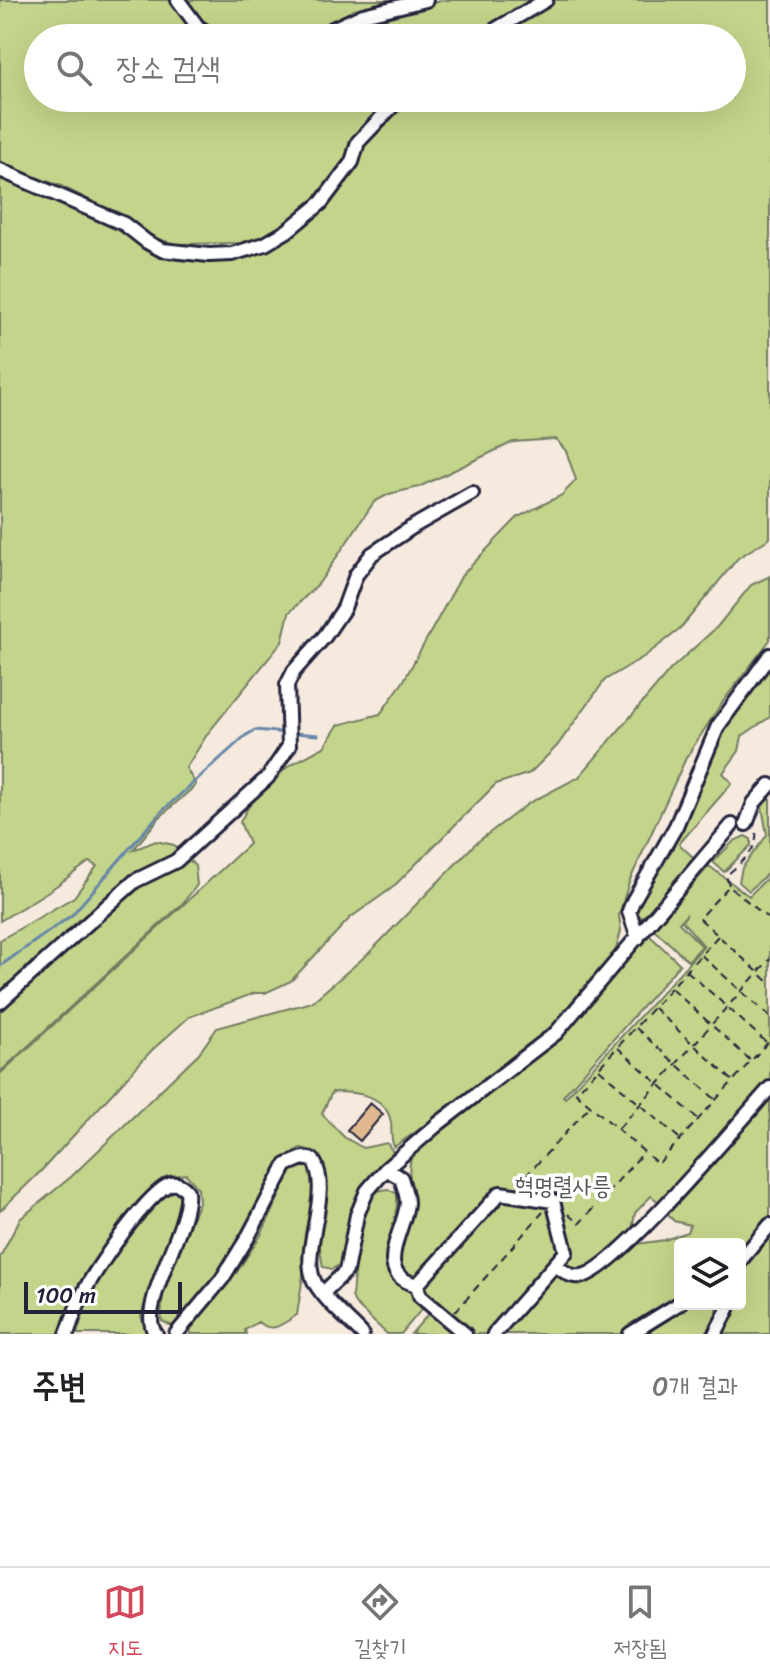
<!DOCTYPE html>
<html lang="ko">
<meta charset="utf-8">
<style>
:root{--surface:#fff;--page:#f6f6f6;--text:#202124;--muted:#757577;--line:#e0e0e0;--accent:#d1495b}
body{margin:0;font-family:Sriracha,"Poor Story",sans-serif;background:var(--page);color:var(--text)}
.controls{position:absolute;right:24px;bottom:24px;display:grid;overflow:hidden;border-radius:8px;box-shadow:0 8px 32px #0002}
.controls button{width:72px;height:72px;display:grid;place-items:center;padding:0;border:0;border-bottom:2px solid var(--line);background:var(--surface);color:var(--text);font:40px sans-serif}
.scale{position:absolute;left:24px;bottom:20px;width:158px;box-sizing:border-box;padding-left:8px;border:4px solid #22223b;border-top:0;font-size:22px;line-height:28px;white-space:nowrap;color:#22223b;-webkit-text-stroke:6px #fff;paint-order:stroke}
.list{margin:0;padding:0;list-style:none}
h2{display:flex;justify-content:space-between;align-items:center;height:104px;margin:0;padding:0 32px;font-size:34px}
h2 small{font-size:26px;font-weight:400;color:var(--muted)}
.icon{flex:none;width:44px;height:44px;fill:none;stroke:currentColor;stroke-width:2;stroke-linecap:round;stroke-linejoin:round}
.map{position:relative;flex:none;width:770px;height:1334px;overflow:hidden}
.search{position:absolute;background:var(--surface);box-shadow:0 8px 32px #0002;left:24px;right:24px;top:24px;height:88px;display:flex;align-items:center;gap:20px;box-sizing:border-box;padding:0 28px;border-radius:44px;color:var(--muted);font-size:30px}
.sheet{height:232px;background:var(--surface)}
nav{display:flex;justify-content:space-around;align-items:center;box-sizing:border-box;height:112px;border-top:2px solid var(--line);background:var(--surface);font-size:22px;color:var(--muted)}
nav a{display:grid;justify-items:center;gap:4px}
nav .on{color:var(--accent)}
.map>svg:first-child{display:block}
</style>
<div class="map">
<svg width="770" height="1334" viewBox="0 0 770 1334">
<rect width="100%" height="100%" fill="#f6eade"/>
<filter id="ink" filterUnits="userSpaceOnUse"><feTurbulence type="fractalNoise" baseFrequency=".0125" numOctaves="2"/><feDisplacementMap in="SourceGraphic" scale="16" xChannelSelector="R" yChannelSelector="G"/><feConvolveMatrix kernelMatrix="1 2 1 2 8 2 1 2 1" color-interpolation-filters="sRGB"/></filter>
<g filter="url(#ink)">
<path fill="#c3d58a" stroke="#727c62" stroke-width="2" d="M0 0H171L196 32 207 38H38V98H391L353 142 333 180 316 201 293 220 265 235 240 243 175 244 154 238 125 218 59 185 10 170 0 161Z
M183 0H407L368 8 297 38H228L196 15Z
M443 0H535L470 38H324C346 28 368 16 392 12 410 9 426 6 443 0Z
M553 0H770V538L738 558 679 630 645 656 605 680 557 746 530 773 496 784 392 888 350 918 291 981 265 993H255L189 1017 151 1051 41 1171 0 1211V1074L249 844 240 822 256 793 290 765 324 747 338 725 380 714 403 682 462 575 518 517 562 495 576 480 566 451 556 439 513 442 419 487 389 494 374 502 319 583 289 613 282 642 208 733 186 768 196 785 159 818 133 850 156 841 174 845 195 866 197 885 182 904 0 1072V940L74 897 97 866 89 862 52 889 0 921V177L82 209 152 249 260 250 297 232 320 211 341 189 367 140 408 98H732V38H492Z
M770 576V640L721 704 686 758 629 882 619 915 621 931 614 957 552 1027 508 1067 394 1147C390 1137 392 1131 391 1122 385 1093 355 1092 332 1092L322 1114 344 1137 363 1148 387 1143 393 1152 375 1173 339 1265 332 1269 323 1267C321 1257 319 1246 320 1235 322 1206 341 1154 300 1148L290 1155C257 1203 222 1297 172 1326L162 1321C158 1279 184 1240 199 1202L198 1188 186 1174 165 1177 138 1201 113 1236 63 1334H0V1257L20 1219 72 1176 199 1053 217 1028 312 1002 369 953 476 843 529 803 579 777 671 669 717 627 751 585Z
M770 662V717L742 736 739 751 723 773 732 783 679 844 694 858 647 915 640 917 635 914V906L719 733Z
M770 791V871L749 891 739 882 742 868 767 835 761 801Z
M745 836 751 839V845L724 872 713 862 734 841Z
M709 866 749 896 770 875V1080L659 1202 651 1196 635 1213 632 1231 628 1237 610 1257 587 1272 572 1274 565 1268 561 1273 570 1279 588 1277 599 1272 630 1245 665 1240 687 1232 690 1225 674 1221 667 1214V1205L770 1094V1215L740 1248V1244H680V1298L622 1334H411L431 1311 425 1305 401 1334H387L355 1304 352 1296C356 1260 354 1221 377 1191L388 1189 397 1194C400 1218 380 1260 395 1278 400 1284 411 1289 416 1294V1281C376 1275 410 1223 412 1202 413 1186 405 1169 413 1154 423 1136 447 1121 463 1110 494 1086 526 1064 554 1038 588 1007 617 968 648 934L680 964 563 1096 565 1098 704 946 682 921 687 914 679 923 702 946 688 961 654 929Z
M301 1165 309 1166 315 1175 316 1189 297 1315C282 1324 273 1334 258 1322L245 1330 246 1334H191L190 1328 237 1272 261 1235 292 1169Z
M172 1187 182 1189 186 1203 147 1296 141 1316 147 1334H77C88 1295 109 1253 134 1221 144 1208 160 1198 172 1187Z
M770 1233V1334H722C744 1308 736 1291 747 1264 752 1252 762 1242 770 1233Z
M690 1304H713L716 1307V1318L705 1334H640Z"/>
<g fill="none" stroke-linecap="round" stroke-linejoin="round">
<path stroke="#6786a9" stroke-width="3" d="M294 733 318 735
M0 966 72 915 160 813 245 736 255 730 287 733"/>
</g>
<path fill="#e0b991" stroke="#22223b" stroke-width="2" d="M370 1103 383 1114 360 1141 347 1130Z"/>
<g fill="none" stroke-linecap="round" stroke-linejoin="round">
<g stroke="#22223b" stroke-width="18">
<path id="minor" d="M178 0 198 27 215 38
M313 38 363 15 426 0
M481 38 546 0
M0 170 124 224 147 242 162 250 209 255 232 254 265 244 287 231 321 203 352 162 358 142 400 98
M746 824 754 803 770 785
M638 938 629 911 633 901 676 826 718 726 770 655
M0 1002 135 881 176 861 268 777 289 746 287 685 294 671 325 636 344 608 356 575 372 554 414 526 472 493
M386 1169 401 1178C403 1185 407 1194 407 1203 405 1230 371 1274 417 1285
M740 1261 770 1225
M555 1265C564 1271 570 1278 582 1276 616 1270 740 1121 770 1088
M323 1293 346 1271 357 1215 367 1191 386 1169 438 1124 556 1033 732 825
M67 1334C72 1321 76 1306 83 1294 93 1272 150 1189 171 1184 178 1183 183 1186 187 1191 192 1226 134 1309 156 1334
M176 1334 222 1279 248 1237 286 1165 303 1158 313 1160C334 1193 298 1252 315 1283 326 1302 347 1318 362 1334
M465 1334 420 1296 417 1285 500 1193 553 1201 566 1252 494 1334
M630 1334 680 1303
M715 1334 728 1309 727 1304"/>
</g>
<path stroke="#22223b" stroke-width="2" stroke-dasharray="8 6" stroke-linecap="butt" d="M729 885 726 876C739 864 759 850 756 831
M770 920 729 886 699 918 770 983
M718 936 576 1093 658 1164 770 1040
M701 955 770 1017
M687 971 766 1042
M672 989 750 1060
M654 1008 732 1080
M636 1028 715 1099
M618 1048 697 1118
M599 1069 679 1138
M619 1128 770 959
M537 1186 526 1176 590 1106
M568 1214 579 1224 643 1153
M455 1312 543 1212"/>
<use href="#minor" stroke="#fff" stroke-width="12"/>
</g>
</g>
<g text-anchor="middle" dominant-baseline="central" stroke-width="7" stroke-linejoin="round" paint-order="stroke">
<g font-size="24" fill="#525853" stroke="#fff">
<text x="563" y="1186">혁명렬사릉</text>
</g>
</g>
</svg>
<div class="controls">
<button><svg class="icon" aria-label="layers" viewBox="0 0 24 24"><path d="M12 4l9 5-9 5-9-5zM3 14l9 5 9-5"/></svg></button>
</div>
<div class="scale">100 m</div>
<div class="search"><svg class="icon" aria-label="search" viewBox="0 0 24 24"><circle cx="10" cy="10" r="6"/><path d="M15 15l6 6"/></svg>장소 검색</div>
</div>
<section class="sheet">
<h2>주변<small>0개 결과</small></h2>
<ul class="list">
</ul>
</section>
<nav>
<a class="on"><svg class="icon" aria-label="map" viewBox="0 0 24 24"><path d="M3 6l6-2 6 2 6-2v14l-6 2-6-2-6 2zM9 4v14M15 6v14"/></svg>지도</a>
<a><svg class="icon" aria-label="directions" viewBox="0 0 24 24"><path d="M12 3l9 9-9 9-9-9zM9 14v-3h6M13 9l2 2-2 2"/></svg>길찾기</a>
<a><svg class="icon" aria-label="saved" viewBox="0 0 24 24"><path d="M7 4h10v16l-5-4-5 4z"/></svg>저장됨</a>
</nav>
